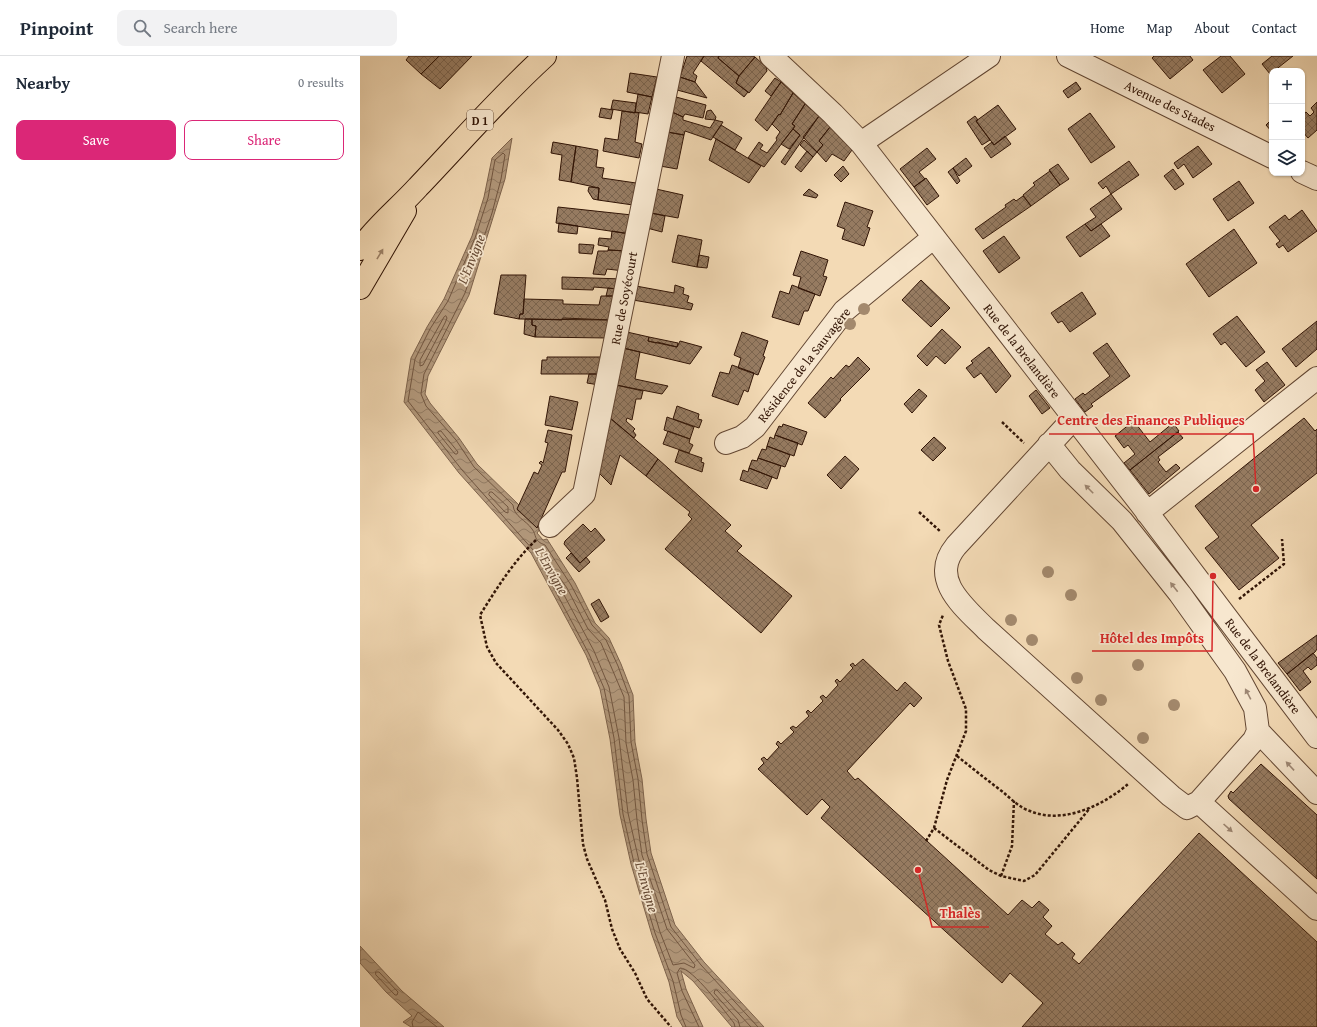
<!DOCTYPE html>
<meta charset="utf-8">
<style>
:root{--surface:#fff;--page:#f2f2f3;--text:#1f2937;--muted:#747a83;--line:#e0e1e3;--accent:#db2777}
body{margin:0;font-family:"Gentium Book Plus",serif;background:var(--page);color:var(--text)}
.controls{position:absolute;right:12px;top:12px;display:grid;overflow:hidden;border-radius:8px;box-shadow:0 1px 3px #0004}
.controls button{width:36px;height:36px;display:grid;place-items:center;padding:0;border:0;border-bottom:1px solid var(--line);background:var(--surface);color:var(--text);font:20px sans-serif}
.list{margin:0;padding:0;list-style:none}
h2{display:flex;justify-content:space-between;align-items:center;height:52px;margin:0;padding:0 16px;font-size:17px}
h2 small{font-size:13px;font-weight:400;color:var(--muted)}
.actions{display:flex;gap:8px;padding:12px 16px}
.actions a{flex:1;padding:9px 0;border:1px solid var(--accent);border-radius:8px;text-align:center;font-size:14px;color:var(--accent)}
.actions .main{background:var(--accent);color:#fff}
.icon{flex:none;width:22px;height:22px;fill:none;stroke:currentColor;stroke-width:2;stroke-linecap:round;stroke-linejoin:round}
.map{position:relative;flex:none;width:957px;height:971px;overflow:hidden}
header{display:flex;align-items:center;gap:24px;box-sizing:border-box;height:56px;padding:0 20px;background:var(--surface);border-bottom:1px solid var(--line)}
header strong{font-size:19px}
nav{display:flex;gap:22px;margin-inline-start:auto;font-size:14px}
.search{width:280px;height:36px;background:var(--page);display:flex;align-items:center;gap:10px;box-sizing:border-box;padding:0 14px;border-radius:8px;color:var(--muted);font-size:15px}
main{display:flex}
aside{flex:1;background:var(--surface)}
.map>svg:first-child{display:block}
</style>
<header>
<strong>Pinpoint</strong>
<div class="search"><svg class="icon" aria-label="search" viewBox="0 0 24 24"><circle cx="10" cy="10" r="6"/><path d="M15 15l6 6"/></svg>Search here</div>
<nav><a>Home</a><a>Map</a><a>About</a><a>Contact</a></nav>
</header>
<main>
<aside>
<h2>Nearby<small>0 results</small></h2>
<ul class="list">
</ul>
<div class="actions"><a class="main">Save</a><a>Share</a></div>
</aside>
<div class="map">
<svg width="957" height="971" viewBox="0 0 957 971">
<defs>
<pattern id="water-waves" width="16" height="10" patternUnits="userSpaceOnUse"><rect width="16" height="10" fill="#b1977a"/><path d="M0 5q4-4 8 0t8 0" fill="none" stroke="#917a62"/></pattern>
<pattern id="building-cross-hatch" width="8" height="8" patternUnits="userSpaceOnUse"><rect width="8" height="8" fill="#967b61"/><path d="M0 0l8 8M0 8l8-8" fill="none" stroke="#7b644e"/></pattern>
</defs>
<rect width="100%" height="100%" fill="#f3dab5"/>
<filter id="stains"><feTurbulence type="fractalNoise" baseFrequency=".005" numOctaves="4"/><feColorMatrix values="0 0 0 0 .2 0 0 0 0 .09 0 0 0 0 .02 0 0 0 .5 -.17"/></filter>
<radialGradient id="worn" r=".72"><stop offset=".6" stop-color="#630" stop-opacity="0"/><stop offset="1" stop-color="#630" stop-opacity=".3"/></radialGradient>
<path fill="url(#water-waves)" stroke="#7e634c" d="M152 82 145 123 109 239 68 320 65 338 70 347 99 382 117 408 159 449 157 454 180 473 177 477 183 484 187 483 215 527 235 567 249 582 261 608 273 639 275 686 282 723 286 763 291 797 315 869 344 906 404 971H372L333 925 321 915 326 933 343 971H323L317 961 309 926 292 879 271 808 260 759 250 683 240 633 226 599 171 497 99 417 44 346 51 302 67 271 84 243 112 180 124 141 132 102Z
M0 890 42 935 84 971H51L43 966 52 960 26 936 0 907Z"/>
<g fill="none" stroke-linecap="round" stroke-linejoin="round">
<path stroke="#725640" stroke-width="1" d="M86 260 87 262 85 267 63 309 60 310V304L84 261Z
M79 375H81L98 396 97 398H95L78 377Z
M130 436H132L148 451V457L145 456 129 439Z
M190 508 207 532 228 573 241 587 264 641 266 687 273 724 277 764 282 799 307 873 335 909 334 912 324 907 313 909 300 876 279 805 268 757 259 682 249 631 234 595 189 511Z
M16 916H19L38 936 37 939H35L16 919Z
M53 971 52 966 58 956 77 971
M326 971 321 959 313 925 295 877 274 807 263 758 254 682 244 632 229 598 174 495 102 414 48 345 55 303 70 273 88 245 115 182 128 142 135 104 143 97 145 99 141 123 132 157 105 237 64 318 61 338 66 350 96 384 114 411 153 449C154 461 166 464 172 473 177 479 173 485 185 489L211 529 232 569 246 584 258 610 269 640 271 686 278 723 282 764 287 798 311 871 341 909 398 971
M339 971 322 935 317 917 320 912C333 912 365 956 374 967L375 971
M380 971 378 964 354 937 355 934H357L391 971"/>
</g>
<path fill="url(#building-cross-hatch)" stroke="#321506" d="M49 0H79L61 18 46 4Z
M79 0H112L80 33 61 18Z
M327 0H344L333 17 337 20 335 26 320 21Z
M344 0H359L358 2 379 20 376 27 388 36 384 41 341 5Z
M359 0H393L395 1 379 20 358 2Z
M794 0H830L833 4 810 23 792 2Z
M861 0H870L885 18 862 37 843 14Z
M912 0H933L914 15H912L910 18 902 8Z
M395 1 406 11 407 15 389 37 376 27 379 20Z
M270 17 297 21 292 41 267 36Z
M320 21 335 26 347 42 317 34Z
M415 22 421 26 411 40 405 35Z
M421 26 433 37 420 59 419 58 407 75 395 64Z
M716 26 721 33 708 42 703 35Z
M433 37 445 48 432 68 435 70 404 111 388 102 399 86 403 89 400 93 407 97 417 84 416 82 420 76 412 68 419 58 420 59Z
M278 38 292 41 288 58 275 56Z
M316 41 346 49 343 62 325 58 323 61 312 56Z
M253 44 276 47 275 57 251 53Z
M957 46V74L948 82 942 75V59L946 56 950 60 954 56 951 52Z
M445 48 459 60 425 109 421 106 440 79 433 73 435 70 432 68Z
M638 49 656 73 634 89 616 65Z
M241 52 253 54 251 63 239 61Z
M351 54 356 61 355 64 345 63 347 55Z
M262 55 279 57 275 86 282 88 279 102 243 95 245 82 258 84Z
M312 56 323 61V64L350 72 355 64 363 66 351 84 325 75 324 79 307 76Z
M730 57 755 91 731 107 708 73Z
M459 60 470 71 459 85 463 89 457 96 443 81Z
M615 60 618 64 616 65 630 84 622 89 607 66Z
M912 63V76L906 69Z
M361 69 382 82 375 94 353 81Z
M470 71 492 94 484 105 472 98 466 106 457 96 463 89 459 85Z
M433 73 440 79 429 93 421 88Z
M307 76 324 79 317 113 300 110Z
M645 80 651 88 631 102 624 92 632 86 634 89Z
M356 83 401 110 389 127 349 104Z
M444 84 457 96 453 101 440 89Z
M193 86 216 90 211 126 199 124 202 99 191 97Z
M216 90 238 94 236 111 244 112 242 122 276 127 273 149 238 144 239 132 211 126Z
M838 90 852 108 833 122 824 108 818 113 814 107Z
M567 92 576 103 559 116 565 123 554 131 540 113Z
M447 95 453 101 441 116 435 111Z
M606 102 612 110 599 120 593 112Z
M769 105 779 119 751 138 746 130 743 133 738 127Z
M698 108 709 123 700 129 689 114Z
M483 110 489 118 481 126 474 119Z
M593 112 600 125 597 128 588 116Z
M813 113 824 128 815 134 804 120Z
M690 115 700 129 671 150 663 139 675 129 673 127Z
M566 122 579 140 567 149 554 131Z
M879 125 894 147 868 165 853 143Z
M229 131 239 132 238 144 233 143 228 135Z
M296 133 323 139 318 162 291 157Z
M449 133 458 139 456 142 443 139Z
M751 138 762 153 731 175 725 168 736 161 730 153Z
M663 140 671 150 623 183 615 173 646 151 645 149 654 143 656 145Z
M485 146 513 155 507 171 510 172 504 190 482 183 485 173 477 170Z
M198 151 272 159 270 178 196 167Z
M942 154 957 175 928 196 923 189 919 192 916 188 920 185 909 171 925 159 929 164Z
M291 157 305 160 302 176 287 172Z
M199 167 218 170 217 178 198 176Z
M725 168 731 175 741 168 750 180 720 201 706 181Z
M874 173 897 207 849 241 826 208Z
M252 175 270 178 267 195 248 194 249 191 238 189 239 182 251 183Z
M318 179 342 184 337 211 312 206Z
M644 180 660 202 639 217 623 195Z
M219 188 234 189 232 198 219 197Z
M248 194 267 195 264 215 247 213 245 219 233 218 238 195H248Z
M441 195 468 204 463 220 467 221 460 240 438 232 441 221 433 219Z
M339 199 349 201 347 212 337 211Z
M141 219H166L163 258H160L159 263 134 258Z
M202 221 263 223 251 264 159 263 160 258H163L164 243 203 244V248L239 249 241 240H258V233L234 231 233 234 202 233Z
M561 224 590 252 571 271 542 244Z
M315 229 324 232 323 238 329 240 327 246 333 248 331 254 273 244 276 230 314 237Z
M432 229 455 238 448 255H444L439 269 412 261 420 235 429 238Z
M248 232 258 233V240H246Z
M722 236 736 258 710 276 702 265 698 267 691 257Z
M877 260 905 296 886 311 865 286 861 289 853 278Z
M203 262 251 264 248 282 175 281 176 270 172 269V263L202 264Z
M165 263H172V269L176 270 175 281 164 278Z
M957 265V293L936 311 922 293Z
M582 273 601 291 585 308 576 300 567 310 557 300Z
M267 276 289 281 288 285 296 287 297 286 317 291 320 285 342 291 330 308 263 292Z
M382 276 408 285 403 300 405 301 398 319 378 312 381 302 374 299Z
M289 281 318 287 317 291 288 285Z
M747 287 770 320 731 348 733 350 725 356 715 343 723 337 725 339 750 320 733 297Z
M629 291 651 320 636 337 621 317 614 322 606 312 613 307 611 305Z
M263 292 280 296 275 323 308 330 302 338 256 329Z
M187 301H245L241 318H181L182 304H187Z
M498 301 510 313 480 343 481 344 465 362 448 347 471 321 473 323 486 309 489 311Z
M907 306 925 329 904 346 895 334 905 325 896 314Z
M372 309 394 317 388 336 384 334 378 349 352 340 360 316 369 318Z
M229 318H241L239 329 227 327Z
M256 329 283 335 281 343H276L272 364 267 362 266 365 275 373 273 375 276 379 274 382 250 362Z
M559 333 567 340 552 357 544 348Z
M676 334 690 352 682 358 669 340Z
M190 340 218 346 212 374 185 369Z
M317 350 339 358 338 363 342 364 339 372 313 363Z
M307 361 334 371 330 383 304 374Z
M250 362 298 403 286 420 260 399 251 429 238 416Z
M944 362 955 375 957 373V417L891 469 919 502 879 534 845 492 859 481 835 450Z
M771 367 776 368 790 386 813 367 819 375 770 414 764 407 775 398 768 389 764 392 755 380Z
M423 368 447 376 442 389 415 379 419 370 422 371Z
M188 374 212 379 205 416H202L177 472 157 453 174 416 178 418 182 409 179 407 181 405 183 407 188 387 185 386Z
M308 375 330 383 329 387 333 389 329 397 303 388Z
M818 376 823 382 798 401 800 404 798 406 806 416 816 408 820 412 789 438 770 414Z
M415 379 438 387 434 400 407 390 410 381 414 383Z
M574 381 586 392 573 405 561 394Z
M407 390 430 399 425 411 398 402 402 393 406 394Z
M319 394 342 402 341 406 344 407 342 416 315 406Z
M485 400 499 413 481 433 467 419Z
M398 402 421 410 417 423 389 412 392 404 397 405Z
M298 403 371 469 365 475 382 490 377 495 432 540 401 577 305 493 332 463 328 459 330 456 286 420Z
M389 412 412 421 407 433 380 424 383 414 388 416Z
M223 468 231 476 235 472 245 484 220 507 204 488 205 485Z
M211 497 220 507 226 501 230 506 219 516 206 502Z
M239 543 249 561 241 566 231 548Z
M957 579V593L955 596 927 618 918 607Z
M953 597 957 602V609L951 614 948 611 943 615 951 626 940 635 927 618Z
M503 603 537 635 545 626 562 642 554 651 550 647 487 715 495 724 498 722 648 859 662 844 672 852 679 845 689 854 683 861 692 870 685 878 698 889 702 886 715 898 712 902 719 908 839 777 957 886V971H662L683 947 650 917 642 927 461 762 470 751 462 743 447 759 398 713 404 707 401 703 404 701 407 704 419 691 416 688 418 685 421 688 434 676 430 672 433 670 436 672 449 660 446 656 448 654 451 657 463 645 460 641 463 639 466 642 478 629 475 625 477 623 480 626 493 612 490 609 493 607 495 610Z
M901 708 957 759V823L869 743 868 740 871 735 873 737Z"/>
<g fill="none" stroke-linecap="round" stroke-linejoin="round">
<g stroke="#624632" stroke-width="24">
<path id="minor" d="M411 0 473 58 501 87 780 447 957 681
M708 0 912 101
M501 87 629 0
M942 116 957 123
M366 387 382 381 395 371 484 255 574 181
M689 388 710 414 762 465 820 538 875 615 895 652 898 675 894 684 839 746 827 752 811 740 626 573C603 550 569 523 596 490L714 362
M787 457 957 322
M190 470 224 438 313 0
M898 675 957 737
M839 746 957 853"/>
</g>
<g stroke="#321506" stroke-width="24">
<path id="major" d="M0 193C16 170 39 152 58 131 100 87 140 41 185 0
M0 232 45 155"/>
</g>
<path stroke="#321506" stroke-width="2.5" stroke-dasharray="3 2" stroke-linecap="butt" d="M642 366 664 387
M559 456 581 476
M176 484C153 506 137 532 120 559L127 591 136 607 198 674 208 688 214 702 217 722 223 788 227 803 245 844 252 873 260 893 275 917 287 943 311 971
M879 543 924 508 922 483
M597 700C612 712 627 724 643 736 651 743 660 752 670 755 703 769 744 749 768 728
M574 772 629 814 641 820 664 825 675 819 730 752
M566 785 574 772 587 724 606 675V653L588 605 579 569 583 559
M641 820 652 790 654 745"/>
<use href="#minor" stroke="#f7e7cf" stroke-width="22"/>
<use href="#major" stroke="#f3dab5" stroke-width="22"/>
</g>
<g fill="#a3896d">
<circle cx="504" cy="253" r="6"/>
<circle cx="490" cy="268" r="6"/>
<circle cx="688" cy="516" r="6"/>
<circle cx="711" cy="539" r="6"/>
<circle cx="651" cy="564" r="6"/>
<circle cx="749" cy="582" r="6"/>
<circle cx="672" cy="584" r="6"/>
<circle cx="778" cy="609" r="6"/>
<circle cx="717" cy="622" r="6"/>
<circle cx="741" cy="644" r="6"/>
<circle cx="814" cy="649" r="6"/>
<circle cx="783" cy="682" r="6"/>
</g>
<defs><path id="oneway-solid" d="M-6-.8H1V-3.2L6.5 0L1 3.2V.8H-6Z"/></defs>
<use fill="#9c8166" href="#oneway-solid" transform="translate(20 198) rotate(-59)"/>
<g fill="#9e8875">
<use href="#oneway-solid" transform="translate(729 433) rotate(-135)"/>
<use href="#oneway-solid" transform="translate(814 531) rotate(-128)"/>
<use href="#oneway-solid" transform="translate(888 638) rotate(-118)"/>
<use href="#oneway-solid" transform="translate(930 710) rotate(-133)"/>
<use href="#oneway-solid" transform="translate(868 772) rotate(42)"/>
</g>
<g text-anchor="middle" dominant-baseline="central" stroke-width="3.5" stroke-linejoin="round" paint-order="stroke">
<rect fill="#f7e7cf" stroke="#6d5442" stroke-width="1" x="107" y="54" width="26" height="20" rx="3"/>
<g font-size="12" font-weight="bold" fill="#321506">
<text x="120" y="64">D 1</text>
</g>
<g font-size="13" fill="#321506" stroke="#f7e7cf">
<text transform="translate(810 50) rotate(26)">Avenue des Stades</text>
<text transform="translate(264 242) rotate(-79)">Rue de Soyécourt</text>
<text transform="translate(662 295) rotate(52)">Rue de la Brelandière</text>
<text transform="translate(444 309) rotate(-52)">Résidence de la Sauvagère</text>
<text transform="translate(903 610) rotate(53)">Rue de la Brelandière</text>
</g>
<g font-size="14" font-style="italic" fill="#654934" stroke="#f7e7cf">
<text transform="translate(111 203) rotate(-68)">L'Envigne</text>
<text transform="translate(192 515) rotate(60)">L'Envigne</text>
<text transform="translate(287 831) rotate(74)">L'Envigne</text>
</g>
</g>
<path fill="none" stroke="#d62828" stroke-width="1.5" d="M896 433L893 378H689M853 520L852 595H732M558 814L572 871H629"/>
<g fill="#d62828" stroke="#f7e7cf" stroke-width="1.5">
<circle cx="896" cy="433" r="4"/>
<circle cx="853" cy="520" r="4"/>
<circle cx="558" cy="814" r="4"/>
</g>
<g font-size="14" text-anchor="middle" font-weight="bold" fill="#d62828" stroke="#f7e7cf" stroke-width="3.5" stroke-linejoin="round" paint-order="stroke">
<text x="791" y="369">Centre des Finances Publiques</text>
<text x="792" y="587">Hôtel des Impôts</text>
<text x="600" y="862">Thalès</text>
</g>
<rect width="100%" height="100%" filter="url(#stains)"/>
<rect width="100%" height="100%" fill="url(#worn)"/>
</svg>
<div class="controls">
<button>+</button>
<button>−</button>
<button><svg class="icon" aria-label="layers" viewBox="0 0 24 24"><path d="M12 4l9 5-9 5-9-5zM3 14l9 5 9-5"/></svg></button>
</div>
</div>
</main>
